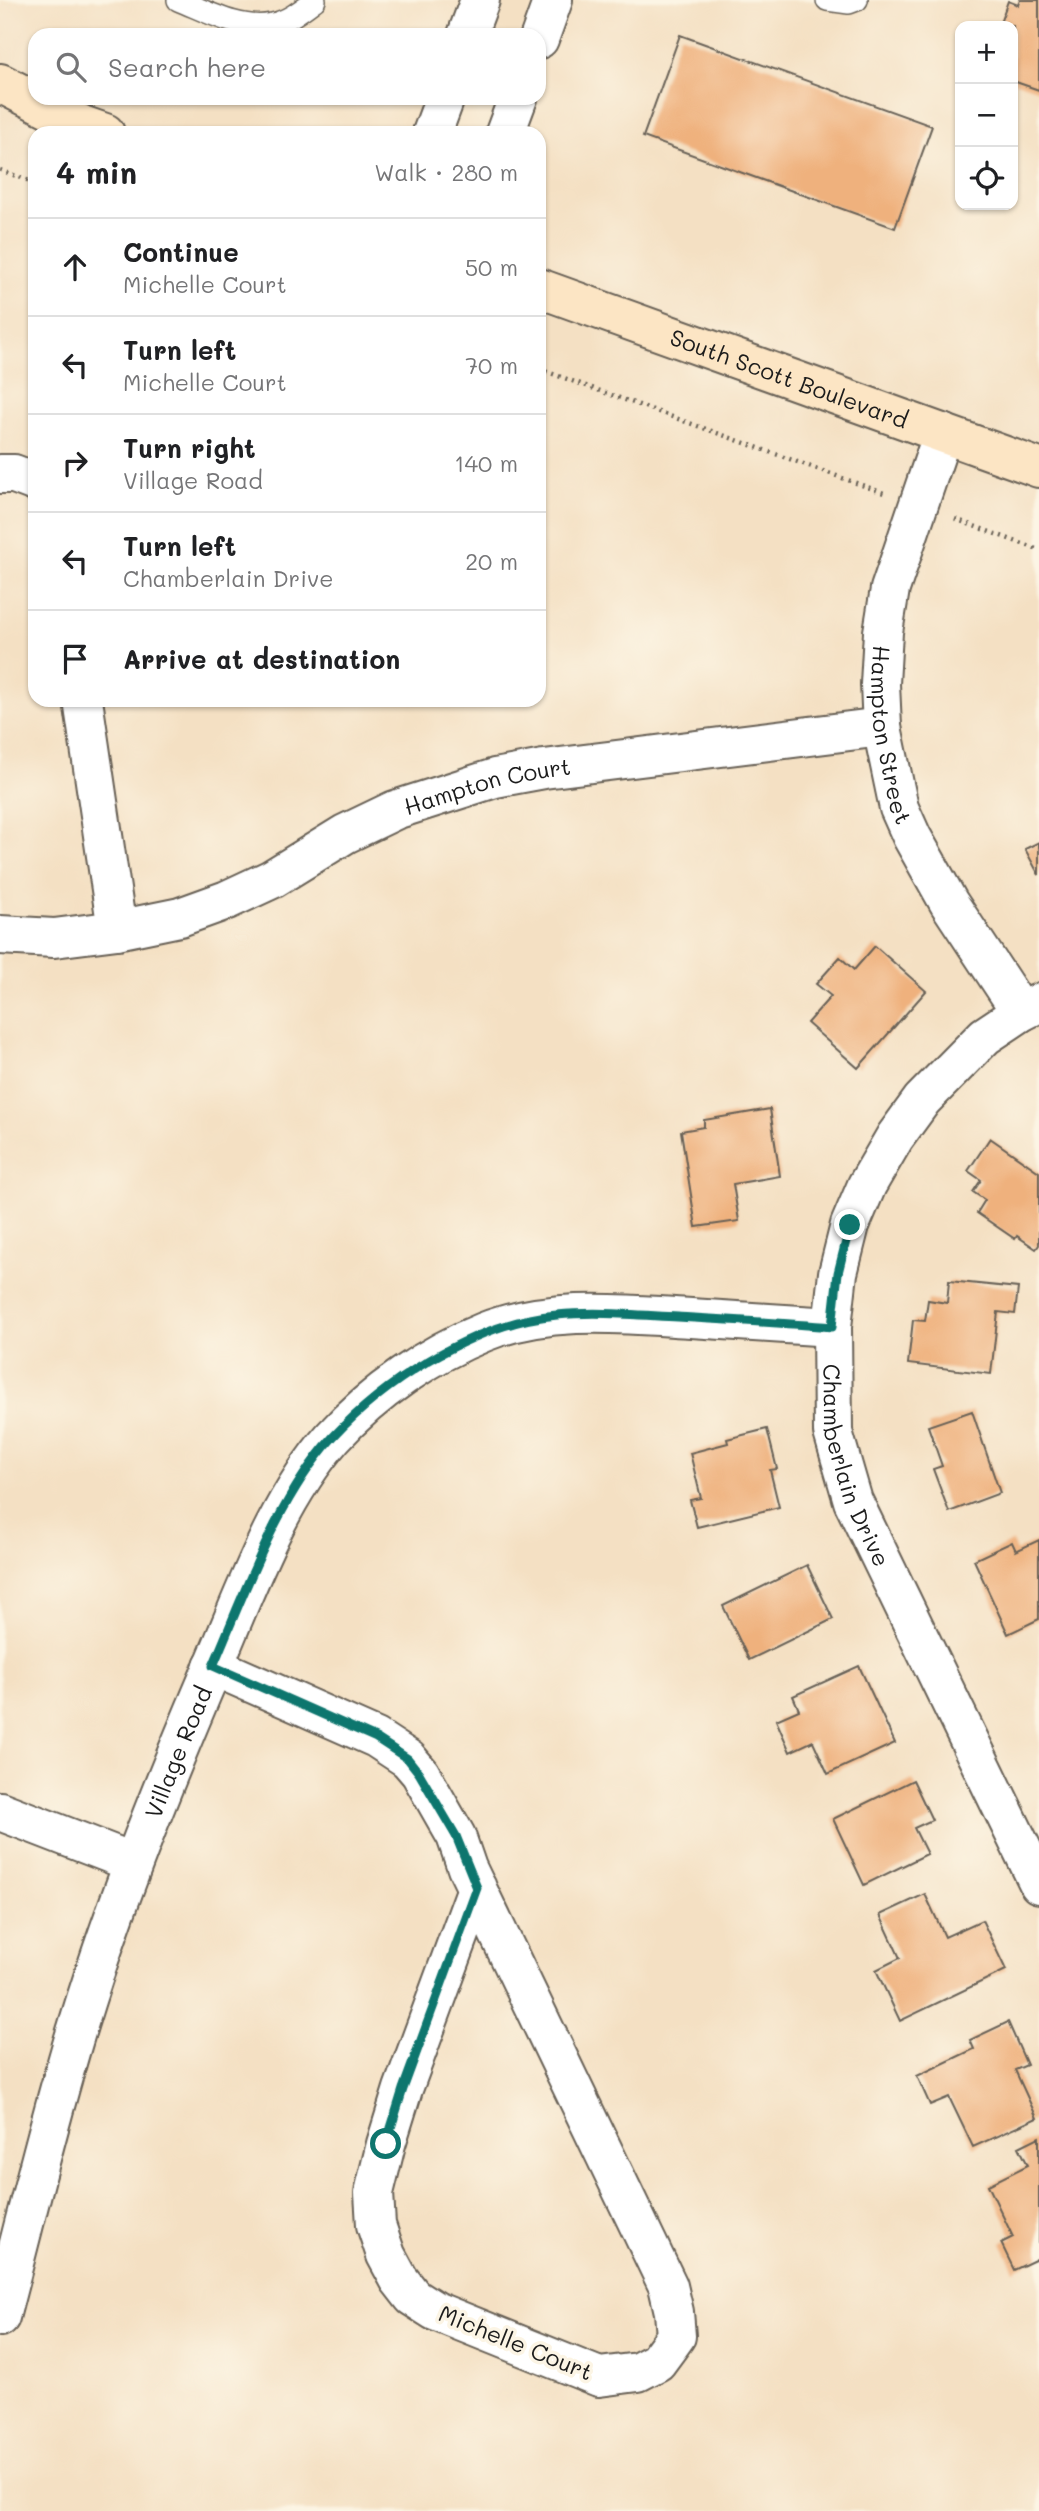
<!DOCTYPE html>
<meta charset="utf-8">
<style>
:root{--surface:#fff;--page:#f2f2f2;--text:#202124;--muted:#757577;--line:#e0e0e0}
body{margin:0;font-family:Mali,sans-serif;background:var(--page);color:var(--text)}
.controls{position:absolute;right:21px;top:21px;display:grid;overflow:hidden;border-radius:14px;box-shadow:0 2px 5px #0004}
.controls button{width:63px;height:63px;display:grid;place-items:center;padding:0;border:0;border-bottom:2px solid var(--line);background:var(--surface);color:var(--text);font:35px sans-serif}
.stop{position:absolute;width:21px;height:21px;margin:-16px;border:5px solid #0f766e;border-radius:50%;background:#fff}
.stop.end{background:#0f766e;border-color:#fff;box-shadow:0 2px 7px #0008}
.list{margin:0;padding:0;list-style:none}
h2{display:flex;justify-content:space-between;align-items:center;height:91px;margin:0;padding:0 28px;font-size:30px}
h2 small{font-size:23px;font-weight:400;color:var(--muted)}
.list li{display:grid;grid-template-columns:46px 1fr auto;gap:21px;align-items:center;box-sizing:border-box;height:98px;padding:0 28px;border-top:2px solid var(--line)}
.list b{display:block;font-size:26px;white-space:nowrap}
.list p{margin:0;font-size:23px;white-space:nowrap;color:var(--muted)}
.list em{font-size:23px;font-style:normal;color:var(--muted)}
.icon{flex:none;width:38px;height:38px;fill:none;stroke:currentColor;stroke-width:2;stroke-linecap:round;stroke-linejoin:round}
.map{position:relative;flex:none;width:1039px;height:2511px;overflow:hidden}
.search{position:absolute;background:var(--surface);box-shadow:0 2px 5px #0004;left:28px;top:28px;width:518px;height:77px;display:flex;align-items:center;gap:18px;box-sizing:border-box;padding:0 24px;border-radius:21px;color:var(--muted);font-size:26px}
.panel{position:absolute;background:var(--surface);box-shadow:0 2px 5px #0004;left:28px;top:126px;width:518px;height:581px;border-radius:21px}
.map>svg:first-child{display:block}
</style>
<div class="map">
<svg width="1039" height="2511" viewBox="0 0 1039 2511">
<rect width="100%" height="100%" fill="#fcf5e5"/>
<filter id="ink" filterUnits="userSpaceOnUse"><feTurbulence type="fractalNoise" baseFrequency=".0143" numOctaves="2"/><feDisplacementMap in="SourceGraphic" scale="14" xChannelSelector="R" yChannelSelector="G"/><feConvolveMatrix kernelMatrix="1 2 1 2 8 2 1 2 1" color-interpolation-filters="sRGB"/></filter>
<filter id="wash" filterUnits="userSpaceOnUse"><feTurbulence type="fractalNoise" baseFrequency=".00686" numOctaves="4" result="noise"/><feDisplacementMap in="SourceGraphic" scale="28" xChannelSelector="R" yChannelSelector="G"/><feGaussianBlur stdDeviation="1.57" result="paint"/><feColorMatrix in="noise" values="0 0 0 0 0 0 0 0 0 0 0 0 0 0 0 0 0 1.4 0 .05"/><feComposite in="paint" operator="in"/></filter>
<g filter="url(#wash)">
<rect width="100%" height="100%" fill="#f4e0c3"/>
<g id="blocks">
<path fill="#efb17d" d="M1020 0H1039V90L1013 81V26H999L1008 1 1018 5Z
M680 35 932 126 895 228 643 137Z
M1039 842V875L1025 849Z
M875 946 926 991 858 1068 807 1023 831 996 816 984 840 957 854 970Z
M770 1109 780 1176 733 1184 739 1221 696 1227 681 1131 704 1127V1120Z
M990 1138 1039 1172V1245L1036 1249 1017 1236 1015 1239 977 1213 985 1200 973 1192 981 1180 968 1171Z
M949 1281 1018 1288 1015 1314 998 1312 991 1374 908 1364 913 1320 925 1321 928 1300 947 1303Z
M972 1411 1000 1493 949 1512 933 1469 942 1466 928 1426Z
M767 1429 777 1469 770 1470 779 1507 697 1527 690 1500 701 1498 690 1453 728 1443 727 1439Z
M1039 1540V1619L1008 1634 974 1560 1012 1542 1016 1551Z
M807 1565 833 1619 749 1660 723 1606Z
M859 1666 895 1743 828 1774 813 1741 790 1752 776 1720 799 1710 793 1696Z
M913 1780 932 1820 914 1828 927 1854 864 1885 833 1819Z
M925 1894 945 1937 982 1920 1006 1970 900 2021 876 1970 900 1958 880 1915Z
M1008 2022 1027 2065 1015 2070 1037 2118 973 2147 949 2097 930 2105 917 2076 974 2049 970 2040Z
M1039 2137V2258L1014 2270 1001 2243 1013 2237 988 2185 1028 2165 1019 2147Z"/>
</g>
</g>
<g filter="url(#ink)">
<use href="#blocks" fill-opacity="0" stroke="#686156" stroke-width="2"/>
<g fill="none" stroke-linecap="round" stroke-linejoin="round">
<g stroke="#686156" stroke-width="24">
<path id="lane" d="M178 0C206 11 241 31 272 24 288 21 303 9 315 0
M827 0 849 3 857 0"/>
</g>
<g stroke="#686156" stroke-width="42">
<g id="street">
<path d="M467 35 480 0"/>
<path d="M539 39 553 0"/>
<path d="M432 133 445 98"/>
<path d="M505 133 518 98"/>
<path id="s1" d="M943 433 890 589 883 632 880 684 882 727 899 808 912 837 949 903 1021 1012"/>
<path d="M0 474H14L35 482"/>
<path id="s2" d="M117 930 180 917 227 900 272 879 345 834 395 810 495 778 544 769 882 727"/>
<path d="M0 935 54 938 117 930 83 700"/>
<path id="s3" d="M1039 1003 1021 1012 985 1036 922 1100 895 1137 867 1185 850 1225 838 1273 832 1327 833 1432 853 1501 1039 1884"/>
<path d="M213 1666 376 1738 408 1759 420 1773 456 1836 467 1868 668 2286 674 2312 676 2336 671 2343 657 2362 638 2372 599 2377 435 2311 413 2297 399 2279 386 2255 376 2225 374 2193 386 2144 403 2089 477 1888"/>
<path d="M0 1811 132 1862"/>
<path id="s4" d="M0 2317C26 2219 49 2119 79 2022 117 1898 165 1779 216 1660 248 1585 278 1500 333 1437 373 1393 429 1354 484 1332 549 1306 623 1314 691 1318 738 1321 785 1324 832 1327"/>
</g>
</g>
<g stroke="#686156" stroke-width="42">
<g id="secondary">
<path d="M0 83 82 125 105 133"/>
<path id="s5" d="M539 288 1039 468"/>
</g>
</g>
<path stroke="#686156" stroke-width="4.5" stroke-dasharray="2 5" stroke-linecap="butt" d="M0 170 35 183
M539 369 884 493
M955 519 1039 550"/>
<use href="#lane" stroke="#fff" stroke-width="21"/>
<use href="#street" stroke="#fff" stroke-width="38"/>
<use href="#secondary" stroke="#fce5c4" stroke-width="38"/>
</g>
</g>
<g fill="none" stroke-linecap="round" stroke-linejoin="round" filter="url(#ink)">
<path stroke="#0f766e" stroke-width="9" d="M386 2144 403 2089 477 1888 456 1836 419 1773 408 1759 376 1738 213 1666C246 1590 277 1499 333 1437 361 1407 393 1382 428 1361 467 1338 510 1319 557 1315 596 1311 638 1315 678 1317 729 1320 781 1323 832 1327L838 1273 850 1225"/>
</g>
<g text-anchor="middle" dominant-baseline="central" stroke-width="7" stroke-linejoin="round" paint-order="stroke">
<g font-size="23" fill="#1c1c1c" stroke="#fcf5e5">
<text stroke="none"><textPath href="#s5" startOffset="266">South Scott Boulevard</textPath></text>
<text stroke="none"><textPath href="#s1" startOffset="312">Hampton Street</textPath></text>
<text stroke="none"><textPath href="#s2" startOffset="401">Hampton Court</textPath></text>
<text stroke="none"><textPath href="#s3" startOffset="544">Chamberlain Drive</textPath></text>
<text stroke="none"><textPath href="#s4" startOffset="593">Village Road</textPath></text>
<text transform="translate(516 2342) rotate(22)">Michelle Court</text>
</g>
</g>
</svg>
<div class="controls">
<button>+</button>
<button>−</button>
<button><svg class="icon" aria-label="locate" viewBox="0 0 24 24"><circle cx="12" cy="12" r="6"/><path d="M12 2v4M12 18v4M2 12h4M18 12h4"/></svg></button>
</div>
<div class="stop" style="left:386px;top:2144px"></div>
<div class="stop end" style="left:850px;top:1225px"></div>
<div class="search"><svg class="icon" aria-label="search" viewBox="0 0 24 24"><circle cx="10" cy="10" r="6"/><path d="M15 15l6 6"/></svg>Search here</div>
<section class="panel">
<h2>4 min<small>Walk · 280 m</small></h2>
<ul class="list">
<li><svg class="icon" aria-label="ahead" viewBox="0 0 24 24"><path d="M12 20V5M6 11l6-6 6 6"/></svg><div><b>Continue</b><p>Michelle Court</p></div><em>50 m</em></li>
<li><svg class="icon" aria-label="left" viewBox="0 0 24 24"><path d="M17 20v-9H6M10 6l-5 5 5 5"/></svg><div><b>Turn left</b><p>Michelle Court</p></div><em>70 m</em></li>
<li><svg class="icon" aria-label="right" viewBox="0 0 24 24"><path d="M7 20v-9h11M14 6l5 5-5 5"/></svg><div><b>Turn right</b><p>Village Road</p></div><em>140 m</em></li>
<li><svg class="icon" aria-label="left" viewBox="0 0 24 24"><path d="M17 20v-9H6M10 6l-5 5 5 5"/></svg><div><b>Turn left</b><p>Chamberlain Drive</p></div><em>20 m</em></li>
<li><svg class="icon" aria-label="arrive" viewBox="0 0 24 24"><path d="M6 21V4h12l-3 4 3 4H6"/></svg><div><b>Arrive at destination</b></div></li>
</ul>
</section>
</div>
